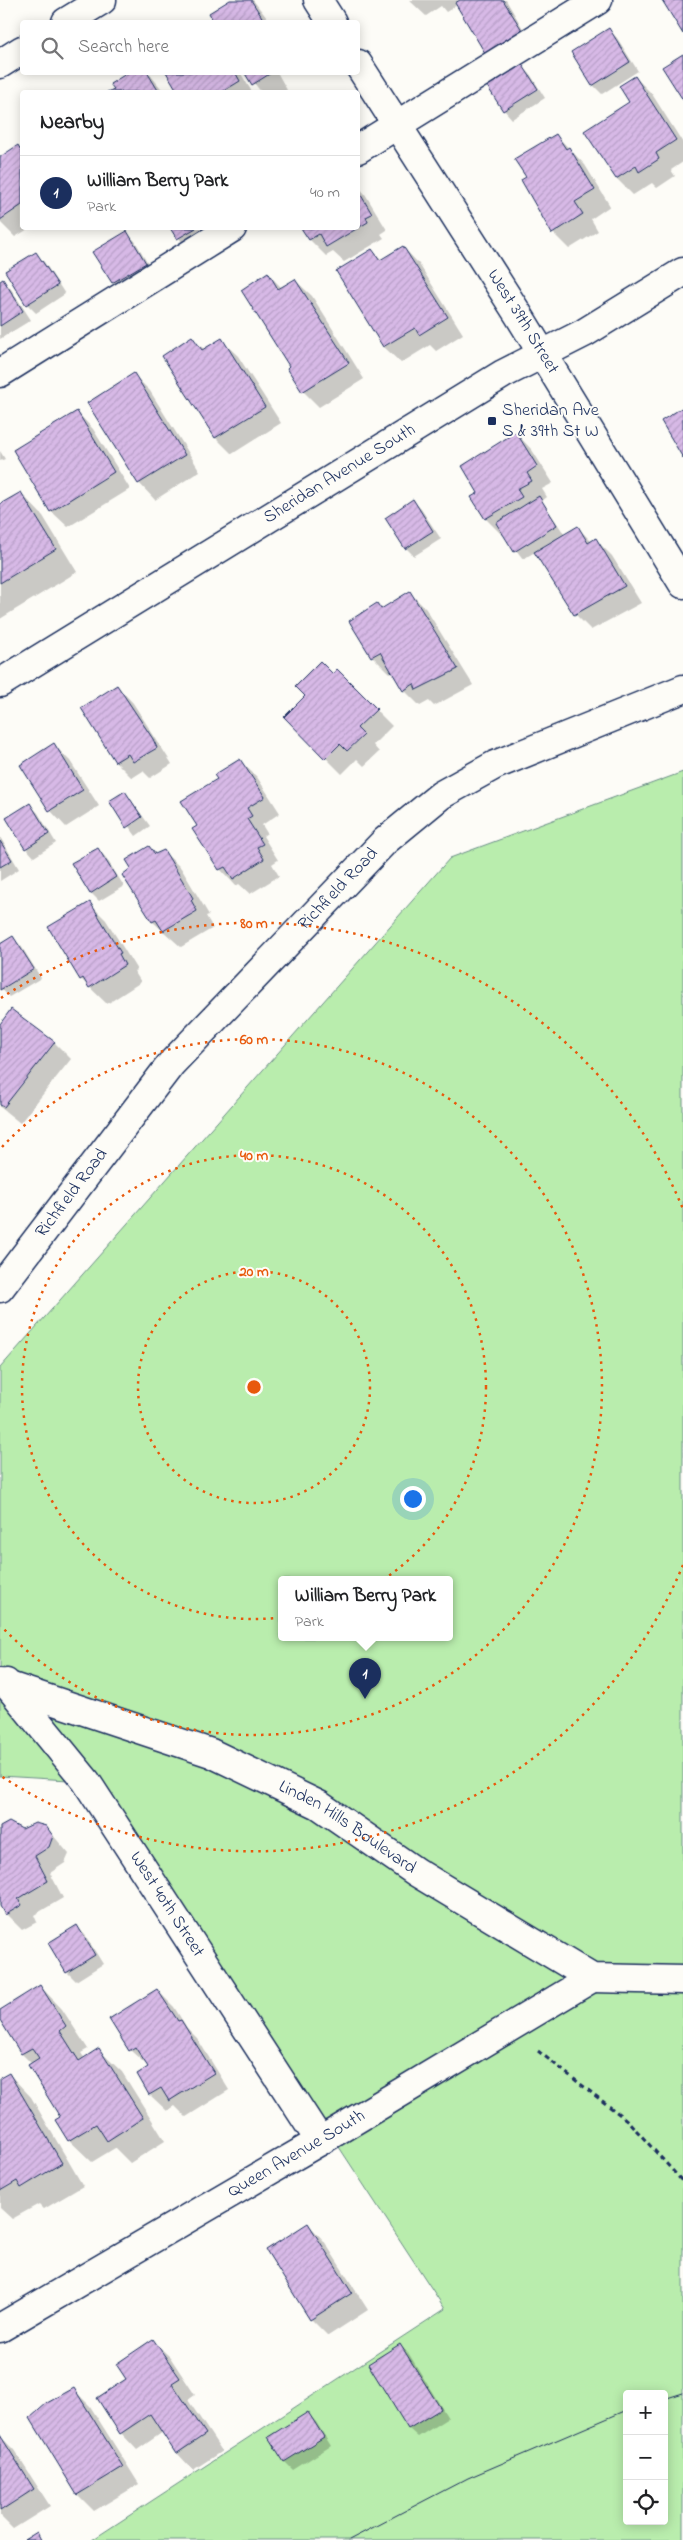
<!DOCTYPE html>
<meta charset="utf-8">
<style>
:root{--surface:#fff;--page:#f2f2f2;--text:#202124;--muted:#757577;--line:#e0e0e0;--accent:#1b2f5e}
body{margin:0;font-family:"Indie Flower",sans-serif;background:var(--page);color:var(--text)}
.controls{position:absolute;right:15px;bottom:15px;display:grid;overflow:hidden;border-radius:5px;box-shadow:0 2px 12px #0003}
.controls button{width:45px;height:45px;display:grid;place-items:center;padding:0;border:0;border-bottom:1px solid var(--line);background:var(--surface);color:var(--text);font:25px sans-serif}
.you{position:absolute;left:412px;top:1498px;width:18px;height:18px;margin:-12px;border:4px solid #fff;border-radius:50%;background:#1a73e8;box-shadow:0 0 0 8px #1a73e833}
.badge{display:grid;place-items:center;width:32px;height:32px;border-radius:50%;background:var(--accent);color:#fff;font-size:16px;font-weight:700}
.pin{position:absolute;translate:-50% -41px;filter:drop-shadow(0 1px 2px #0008)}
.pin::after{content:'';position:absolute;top:26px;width:18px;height:15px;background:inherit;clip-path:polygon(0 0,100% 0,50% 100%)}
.popup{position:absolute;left:278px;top:1576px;width:175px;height:65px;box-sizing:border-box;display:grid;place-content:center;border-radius:5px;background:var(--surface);filter:drop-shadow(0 1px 4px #0005);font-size:16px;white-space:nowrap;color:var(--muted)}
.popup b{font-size:19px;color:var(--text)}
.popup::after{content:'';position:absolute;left:50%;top:100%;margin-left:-10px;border:10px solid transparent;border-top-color:var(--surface)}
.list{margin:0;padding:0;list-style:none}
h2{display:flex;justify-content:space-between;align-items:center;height:65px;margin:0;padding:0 20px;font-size:21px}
h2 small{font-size:16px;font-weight:400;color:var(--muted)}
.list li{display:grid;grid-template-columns:32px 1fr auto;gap:15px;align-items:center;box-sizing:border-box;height:75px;padding:0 20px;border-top:1px solid var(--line)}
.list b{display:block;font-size:19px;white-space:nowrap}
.list p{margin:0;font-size:16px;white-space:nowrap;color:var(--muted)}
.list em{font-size:16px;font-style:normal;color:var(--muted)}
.icon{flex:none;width:28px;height:28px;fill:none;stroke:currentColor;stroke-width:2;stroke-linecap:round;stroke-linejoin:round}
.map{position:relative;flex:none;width:683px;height:2540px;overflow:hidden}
.search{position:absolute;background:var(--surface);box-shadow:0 2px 12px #0003;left:20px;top:20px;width:340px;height:55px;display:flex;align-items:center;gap:12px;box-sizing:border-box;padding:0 18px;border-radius:5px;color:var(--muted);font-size:19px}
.panel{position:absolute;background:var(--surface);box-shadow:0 2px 12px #0003;left:20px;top:90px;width:340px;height:140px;border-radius:5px}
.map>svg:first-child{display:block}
</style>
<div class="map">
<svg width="683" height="2540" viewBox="0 0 683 2540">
<defs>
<pattern id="building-hatch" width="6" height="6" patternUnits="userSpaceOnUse" patternTransform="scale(1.25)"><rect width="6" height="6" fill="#d7b9e6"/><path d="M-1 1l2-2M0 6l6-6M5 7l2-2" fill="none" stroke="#b89fc8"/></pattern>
</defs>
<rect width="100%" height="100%" fill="#fdfcf7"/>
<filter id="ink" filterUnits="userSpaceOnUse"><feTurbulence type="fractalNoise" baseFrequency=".02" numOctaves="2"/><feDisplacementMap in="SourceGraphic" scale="10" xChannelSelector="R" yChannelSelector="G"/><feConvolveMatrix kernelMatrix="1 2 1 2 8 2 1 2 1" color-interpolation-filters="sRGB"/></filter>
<g filter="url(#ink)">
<path fill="#b9edad" stroke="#6a8e86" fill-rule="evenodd" d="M683 772V2540H92L445 2309 93 1771 86 1781 0 1776V1368L450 858ZM281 1580H449V1638H281ZM627 2394H664V2521H627Z"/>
<path fill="#0003" d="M232 0H253L270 22H216L210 14Z
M409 0H506L529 39 494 60 486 52 457 5 446 12 441 6 426 16Z
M609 30 617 38 638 71 602 94 593 85Z
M522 66 530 74 545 98 512 119 504 110Z
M131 72H148L164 92H110Z
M167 72H240L252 92H180Z
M246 72H277L287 90 283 92H261Z
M635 77 652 94 683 143V162L671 170 675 176 657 188 652 183 633 195 617 179 586 131 631 102Z
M556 135 585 165 610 206 591 219 598 231 569 249 553 233 527 178Z
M18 147 22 151V228H30L15 237 0 222V159Z
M358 186 365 194 387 230 381 234 384 238 344 262 333 252 326 256 310 240 302 228H358Z
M171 228H218L186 247Z
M126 233 135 241 153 272 121 291 113 283 94 252Z
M403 247 419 264 463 334 436 351 430 345 401 363 384 347 338 272 372 250 382 260Z
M36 254 44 262 65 294 36 313 27 304 7 272Z
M268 274 282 288 295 280 312 296 364 379 319 407 303 391 291 367Z
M3 281 11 289 31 320 0 339V283Z
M192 338 205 350 221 340 238 356 281 423 232 454 216 438 163 356Z
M134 375 150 391 200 471 155 500 139 483Z
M77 412 93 429 130 489 68 527 51 511Z
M516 433 532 450 553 483 542 489 547 497 542 501 565 535 578 528 592 542 596 540 612 556 641 603 591 630 575 614 535 552 523 559 504 534 502 535 486 519 473 498 480 493Z
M0 451 5 459 0 461Z
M21 493 43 516 77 572 0 619V506Z
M413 501 421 509 441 539 414 556 406 548Z
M410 593 426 609 473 685 434 706 429 701 420 706 404 690 392 671 389 673 372 656 350 621 377 605 382 610Z
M337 671 392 726 373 745 379 752 364 766 357 759 342 774 285 717Z
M117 686 133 703 172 764 150 778 143 771 132 778 116 762 83 708Z
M54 745 70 761 99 806 66 827 50 810Z
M240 761 257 777 280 813 262 825 267 833 263 836 278 860 272 864 279 876 250 894 239 884 236 886 220 869 198 827 218 780Z
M125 792 150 826 136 836 110 801Z
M30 805 38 813 56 843 34 857 26 848Z
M0 837 19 869 0 881Z
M149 847 157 855 164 852 181 868 209 915 206 916 213 928 181 947 153 922 132 868Z
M98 849 106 858 124 886 99 901 91 893Z
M89 903 106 920 137 970 134 971 141 982 107 1004 81 979Z
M13 938 21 946 41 978 9 997 0 987V946Z
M12 1011 55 1043 71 1059 20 1123 0 1107V1026Z
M46 1827 69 1854 65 1863 50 1873 63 1898 34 1915 37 1922 22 1930 6 1914 0 1904V1828L22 1830Z
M77 1927 85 1935 103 1964 76 1981 67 1972Z
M40 1986 62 2009 88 2049 81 2053 85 2059 99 2050 122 2072 165 2141 130 2163 115 2148 92 2162 69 2140 62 2117 32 2064 22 2054 0 2018V2011Z
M157 1990 174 2007 187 2028 197 2038 229 2090 186 2117 175 2106 167 2111 150 2095 139 2074 150 2068 130 2050Z
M9 2074 31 2097 83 2186 44 2209 39 2204 12 2219 0 2208V2080Z
M308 2224 324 2241 368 2310 328 2336 311 2319Z
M153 2341 170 2357 195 2395 188 2400 222 2451 193 2470 177 2453 163 2432 137 2450 121 2433 127 2379Z
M400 2345 409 2354 448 2418 418 2437 409 2429 369 2364Z
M73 2389 90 2406 139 2484 94 2511 78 2495 54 2452 37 2430Z
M308 2414 316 2422 331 2446 293 2470 285 2462 270 2438Z
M0 2436 14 2450 50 2506 13 2529 0 2516Z"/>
<path fill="url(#building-hatch)" stroke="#1b2f5e" d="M230 0H251L265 22H214L209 13Z
M460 0H503L522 30 485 53 455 3Z
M662 0H683V34Z
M609 28 630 62 592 86 571 52Z
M683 54V100L662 67Z
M522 64 538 89 503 111 487 86Z
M129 72H147L159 92H107L114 89 110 84Z
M166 72H235L240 81 222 92H178Z
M244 72H271V73L252 85Z
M635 76 676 140 656 153 659 159 639 172 636 166 616 179 584 131 629 102 619 86Z
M556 134 566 149 569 147 595 190 575 202 583 214 552 234 521 180 526 177 514 159Z
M18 145 22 152V205L0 220V157Z
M358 190 372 214 366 217 368 222 326 247 319 234 309 240 301 228H358Z
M170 228H196L177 239Z
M127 231 146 263 112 283 92 252Z
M403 246 448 317 419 335 415 328 383 347 336 271 372 249 380 260Z
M36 252 58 285 26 305 5 271Z
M268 272 278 289 295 279 349 363 302 392 287 368 289 366 241 290Z
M3 279 23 311 0 326V281Z
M192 336 202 350 222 338 265 407 215 438 162 356Z
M134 373 185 455 138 484 87 403Z
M683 407V458L661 421Z
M77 411 114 472 50 512 13 450Z
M516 432 537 466 527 473 532 481 517 489 522 497 485 519 471 497 478 493 462 466Z
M21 492 56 549 0 583V504Z
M539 496 557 525 514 552 496 523Z
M413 499 433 531 405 549 385 518Z
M578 526 588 543 596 538 625 586 574 615 534 552Z
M410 591 458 669 416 690 414 684 403 691 380 652 371 657 349 621 377 603 381 609Z
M320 661 333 674 337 669 377 709 357 728 364 735 347 751 340 744 325 759 284 717 305 696 295 686Z
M117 685 153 739 157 748 133 762 128 754 115 762 81 708Z
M54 743 83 790 49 811 20 765Z
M240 759 265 797 247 808 252 816 247 819 263 844 257 847 264 859 233 879 225 867 219 870 192 829 197 826 181 801 217 779 214 775Z
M125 791 142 817 126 828 109 801Z
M30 803 49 834 25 849 6 818Z
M0 841 12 860 0 867Z
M149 846 155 854 164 850 193 898 191 900 197 911 163 931 156 920 152 922 122 875 131 868 126 860Z
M98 848 116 877 90 894 71 863Z
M90 902 121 953 119 954 125 965 89 988 83 978 80 980 48 927Z
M13 936 34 969 0 990V944Z
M11 1009 55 1042 4 1107 0 1105V1024Z
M9 1822 22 1829 35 1823 46 1826 53 1836 49 1847 35 1856 48 1881 18 1899 22 1905 5 1915 0 1906V1827Z
M77 1925 95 1955 66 1973 48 1943Z
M40 1985 66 2026 60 2031 79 2061 99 2048 143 2118 107 2141 96 2124 68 2141 55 2120 60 2117 28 2065 39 2058 32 2048 21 2054 0 2020V2010Z
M157 1989 178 2021 181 2020 214 2073 169 2101 161 2088 149 2095 137 2074 148 2067 135 2047 129 2051 109 2019Z
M9 2073 62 2163 21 2188 17 2181 0 2191V2078Z
M308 2223 352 2293 310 2320 266 2250Z
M153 2339 180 2378 172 2383 206 2434 176 2454 150 2414 120 2434 97 2398 126 2379 116 2364Z
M400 2344 441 2409 408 2429 368 2364Z
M74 2388 123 2467 77 2495 30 2418 47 2403Z
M308 2412 324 2437 284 2462 268 2437Z
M0 2435 34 2489 0 2511Z
M37 2532 41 2540H24Z"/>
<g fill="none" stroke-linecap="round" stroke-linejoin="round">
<g stroke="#1b2f5e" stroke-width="31">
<g id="minor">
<path d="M318 0 332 22"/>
<path d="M66 22 102 0"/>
<path d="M0 64 22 50"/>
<path id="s1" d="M358 64 518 314 683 584"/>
<path d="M358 149 598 0"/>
<path d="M0 373 232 228"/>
<path id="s2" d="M0 683 503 374 584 333 683 272"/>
<path id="s3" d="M0 1288 171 1064 385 841 441 795 495 765 683 689"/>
<path id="s4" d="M0 1683 211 1753 319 1805 416 1872 592 1978 683 1980"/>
<path id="s5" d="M6 1683 86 1781 320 2141"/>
<path id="s6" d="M0 2328 320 2141 592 1978"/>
</g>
</g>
<path stroke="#1b2f5e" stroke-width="3" stroke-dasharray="5 4" stroke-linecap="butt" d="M538 2051 628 2121 683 2182"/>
<use href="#minor" stroke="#fdfcf7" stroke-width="28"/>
<path stroke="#1b2f5e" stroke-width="1" d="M664 2399 683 2393
M349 2540 468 2478 627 2410"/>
</g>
</g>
<g fill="none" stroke="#e8590c" stroke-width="2.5" stroke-dasharray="2.5 5">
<circle cx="254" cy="1387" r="116"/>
<circle cx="254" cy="1387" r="232"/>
<path d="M2 1147A348 348 0 1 1 2 1627"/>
<path d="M683 1565A464 464 0 0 1 1 1776M1 998A464 464 0 0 1 683 1209"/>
</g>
<rect fill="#1b2f5e" stroke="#fdfcf7" stroke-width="2" x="487" y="416" width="10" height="10" rx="2.5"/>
<g text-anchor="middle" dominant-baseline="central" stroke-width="4" stroke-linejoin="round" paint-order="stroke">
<g font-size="18" fill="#1b2f5e" stroke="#fdfcf7">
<text stroke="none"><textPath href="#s1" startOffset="306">West 39th Street</textPath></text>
<text stroke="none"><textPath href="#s2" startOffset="399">Sheridan Avenue South</textPath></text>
<text stroke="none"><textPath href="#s3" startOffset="524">Richfield Road</textPath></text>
<text stroke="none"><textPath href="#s3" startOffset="119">Richfield Road</textPath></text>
<text stroke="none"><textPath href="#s4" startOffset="378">Linden Hills Boulevard</textPath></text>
<text stroke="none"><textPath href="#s5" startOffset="274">West 40th Street</textPath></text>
<text stroke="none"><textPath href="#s6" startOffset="344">Queen Avenue South</textPath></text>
</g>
<g font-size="18" fill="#1b2f5e" stroke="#fdfcf7" text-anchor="start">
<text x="502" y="411">Sheridan Ave<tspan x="502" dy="21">S &amp; 39th St W</tspan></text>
</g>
</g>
<circle cx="254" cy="1387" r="8" fill="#e8590c" stroke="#fdfcf7" stroke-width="2.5"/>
<g font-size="15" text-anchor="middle" font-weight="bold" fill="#e8590c" stroke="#fdfcf7" stroke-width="4" stroke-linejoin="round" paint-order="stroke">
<text x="254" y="928">80 m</text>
<text x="254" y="1044">60 m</text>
<text x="254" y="1160">40 m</text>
<text x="254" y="1276">20 m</text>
</g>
</svg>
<div class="controls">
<button>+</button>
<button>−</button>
<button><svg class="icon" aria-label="locate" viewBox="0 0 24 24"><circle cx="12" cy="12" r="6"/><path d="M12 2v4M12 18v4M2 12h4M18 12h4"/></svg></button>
</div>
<div class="you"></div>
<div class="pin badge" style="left:365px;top:1699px">1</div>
<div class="popup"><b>William Berry Park</b>Park</div>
<div class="search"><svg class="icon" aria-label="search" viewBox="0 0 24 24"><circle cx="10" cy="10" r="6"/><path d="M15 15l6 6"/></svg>Search here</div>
<section class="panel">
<h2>Nearby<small></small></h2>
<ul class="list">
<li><span class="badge">1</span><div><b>William Berry Park</b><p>Park</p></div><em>40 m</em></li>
</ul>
</section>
</div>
